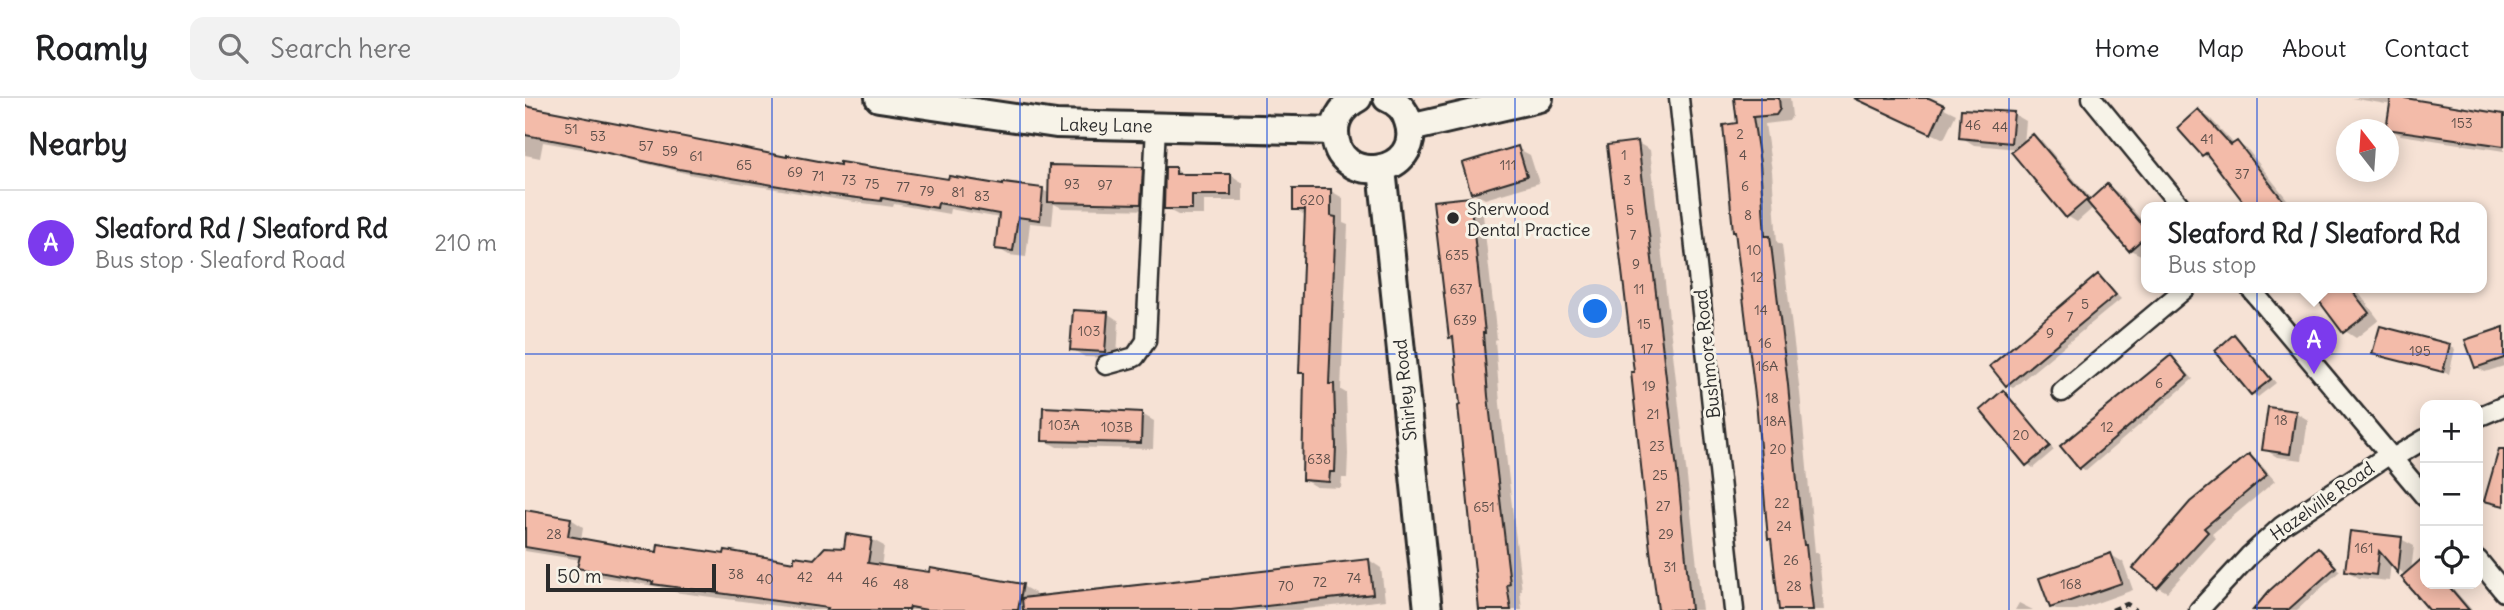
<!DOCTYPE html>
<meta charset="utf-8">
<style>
:root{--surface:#fff;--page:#f2f2f2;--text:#202124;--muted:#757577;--line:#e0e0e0;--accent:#7c3aed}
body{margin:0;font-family:Delius,sans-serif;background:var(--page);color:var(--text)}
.controls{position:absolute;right:21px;bottom:21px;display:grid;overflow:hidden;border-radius:14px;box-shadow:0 4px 18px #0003}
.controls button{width:63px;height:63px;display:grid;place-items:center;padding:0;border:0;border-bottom:2px solid var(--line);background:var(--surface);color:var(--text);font:35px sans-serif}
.compass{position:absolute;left:1811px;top:21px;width:63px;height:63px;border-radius:50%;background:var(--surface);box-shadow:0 4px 18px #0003;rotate:343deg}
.scale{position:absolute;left:21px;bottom:18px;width:170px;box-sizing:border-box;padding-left:7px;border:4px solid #2b2b2b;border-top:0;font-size:19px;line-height:24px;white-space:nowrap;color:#2b2b2b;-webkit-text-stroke:5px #f7f3e8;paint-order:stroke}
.you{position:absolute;left:1071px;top:214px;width:24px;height:24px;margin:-18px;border:5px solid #fff;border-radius:50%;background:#1a73e8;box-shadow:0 0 0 10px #1a73e833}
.badge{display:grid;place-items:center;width:46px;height:46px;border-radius:50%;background:var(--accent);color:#fff;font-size:23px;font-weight:700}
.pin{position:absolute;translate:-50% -58px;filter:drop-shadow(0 2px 4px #0008)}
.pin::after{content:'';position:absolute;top:37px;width:24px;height:21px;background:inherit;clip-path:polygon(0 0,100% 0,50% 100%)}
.popup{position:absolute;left:1616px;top:104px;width:346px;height:91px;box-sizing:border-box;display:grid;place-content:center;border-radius:14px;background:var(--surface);filter:drop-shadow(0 2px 5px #0005);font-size:23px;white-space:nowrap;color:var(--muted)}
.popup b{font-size:26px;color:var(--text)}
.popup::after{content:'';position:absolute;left:50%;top:100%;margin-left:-14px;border:14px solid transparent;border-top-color:var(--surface)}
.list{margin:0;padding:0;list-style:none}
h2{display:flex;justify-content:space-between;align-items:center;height:91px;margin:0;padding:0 28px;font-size:30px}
h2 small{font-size:23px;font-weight:400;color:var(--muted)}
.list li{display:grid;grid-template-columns:46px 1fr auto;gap:21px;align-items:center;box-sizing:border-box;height:105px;padding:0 28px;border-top:2px solid var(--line)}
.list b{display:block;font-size:26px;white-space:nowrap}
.list p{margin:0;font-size:23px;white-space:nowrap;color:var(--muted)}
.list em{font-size:23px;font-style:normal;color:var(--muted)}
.icon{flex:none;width:38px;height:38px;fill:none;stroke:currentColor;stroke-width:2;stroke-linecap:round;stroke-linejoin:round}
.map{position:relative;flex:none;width:1979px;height:512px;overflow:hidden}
header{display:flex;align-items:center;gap:42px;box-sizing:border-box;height:98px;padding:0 35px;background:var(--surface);border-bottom:2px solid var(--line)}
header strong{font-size:33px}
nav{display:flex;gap:38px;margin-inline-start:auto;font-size:24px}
.search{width:490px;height:63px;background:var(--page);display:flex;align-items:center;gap:18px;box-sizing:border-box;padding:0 24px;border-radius:14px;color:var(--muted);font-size:26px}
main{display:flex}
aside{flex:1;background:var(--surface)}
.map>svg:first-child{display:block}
</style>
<header>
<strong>Roamly</strong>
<div class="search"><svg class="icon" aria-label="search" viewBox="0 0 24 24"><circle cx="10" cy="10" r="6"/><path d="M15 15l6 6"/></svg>Search here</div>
<nav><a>Home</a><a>Map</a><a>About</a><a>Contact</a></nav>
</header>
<main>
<aside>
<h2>Nearby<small></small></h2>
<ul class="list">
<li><span class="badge">A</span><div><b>Sleaford Rd / Sleaford Rd</b><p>Bus stop · Sleaford Road</p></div><em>210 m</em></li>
</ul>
</aside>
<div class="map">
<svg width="1979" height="512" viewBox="0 0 1979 512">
<rect width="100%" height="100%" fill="#f6e2d5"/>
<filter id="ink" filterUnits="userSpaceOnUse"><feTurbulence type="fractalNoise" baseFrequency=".0143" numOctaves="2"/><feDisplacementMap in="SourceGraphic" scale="14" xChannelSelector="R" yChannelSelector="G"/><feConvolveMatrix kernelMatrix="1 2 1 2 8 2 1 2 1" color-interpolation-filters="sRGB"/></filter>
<g filter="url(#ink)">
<path fill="#0003" d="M1211 0H1265L1267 18 1264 23 1240 26 1247 73 1252 144 1257 147 1275 295 1287 423 1290 454 1294 456 1299 512H1255Z
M1347 0H1399L1431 16 1419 41 1372 19Z
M1826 0H1869L1979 18V53L1876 37 1863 30 1867 7Z
M0 8 263 61 479 89V87L518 92 525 96 617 70 630 78 628 112 537 110 529 106 527 127 505 125 501 159 484 157 472 150 475 120 425 111 424 116 369 106 368 109 315 102 168 77 69 53 18 44 15 60 0 57Z
M1438 13 1489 16 1501 23 1499 46 1508 38 1517 43 1567 102 1582 89 1592 94 1621 127V153L1616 157 1605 152 1569 109 1552 124 1542 118 1493 51 1449 47 1436 39Z
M1674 13 1685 20 1710 47 1712 45 1723 52 1769 110H1727L1689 63 1678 57Z
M1113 45 1125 52 1177 512H1134L1111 275Z
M992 50 1005 57 1014 85 960 101 947 94Z
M650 71 662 78 706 77 718 85V103H679V117H653L640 110Z
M806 93 818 100V125L823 127 816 292 821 295 823 356 822 380H817L816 390 791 389 779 382 781 277 775 274 781 118 770 111Z
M945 101 957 108 972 241 970 242 975 306 997 493H995L997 512H956L930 241 926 239Z
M1573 178 1596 201 1488 290 1482 287Z
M1793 190H1830L1854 222 1831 240 1820 233Z
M582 215 594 223 592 260 560 259 547 251Z
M1979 229V268L1960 274 1951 269Z
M1709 239 1715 242 1751 285 1733 299 1728 296Z
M1924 248 1930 251 1924 276 1849 256Z
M1646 259 1652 263 1668 281 1561 373 1555 369Z
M1478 294 1484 298 1529 352 1508 370 1503 366Z
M1770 314 1783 322 1777 362 1752 359 1739 351Z
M617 316 629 323 628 351 532 349 519 342Z
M1724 358 1733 363 1750 383 1687 436 1691 440 1642 494 1633 489Z
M0 413 46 421 58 429 56 442 134 456 270 466 290 462 346 441 359 448 356 469 497 488 510 495 509 500 844 462 856 470 860 502 773 512H284L141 493 134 489 67 477 54 470 56 462 0 453Z
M1827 435 1876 441 1889 448 1886 473 1900 461V486H1924L1947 512H1906L1880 477 1866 464 1864 483 1834 480 1822 473Z
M1793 452 1815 473 1772 512H1730Z
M1586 457 1598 464 1608 492 1552 512H1531L1526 509Z
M1494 505 1508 512H1490Z"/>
<path fill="#f3bba9" stroke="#2b2b2b" stroke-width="2" d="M1209 0H1254L1255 11 1251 17 1228 19 1235 65 1240 138H1245L1263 287 1275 415 1279 447H1281L1288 512H1254L1246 441H1243L1232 314 1210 133H1208L1198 27 1212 25Z
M1329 0H1404L1419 7 1406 36Z
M1866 0H1880L1979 16V48L1861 31Z
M0 8 262 59V57L315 67V64L423 81 424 78 478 87V85L518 90 515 122 493 119 488 153 470 151 474 116 413 105 412 110 357 100 356 103 301 96 154 71 60 50V48L0 37Z
M1436 11 1489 14 1486 45 1434 40Z
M1673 11 1706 47 1712 43 1764 110H1723L1681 55 1677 58 1652 30Z
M1508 36 1563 101 1541 120 1486 54Z
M1113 43 1154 389 1166 512H1133L1125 452 1106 274H1109L1082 47Z
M993 48 1002 78 946 95 937 65Z
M524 67 618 69 616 106 523 104Z
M640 69H651V76H706V97H667V111H639Z
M1582 86 1621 131V138L1604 153 1562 104Z
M768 91H806V118L811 119 804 286H809L811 348 810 374H805L804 384 777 382 779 275H774L780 112H768Z
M945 99 960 235H958L963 298 985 486 982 487 986 512H954L933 308 935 307 928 239 924 240 908 103Z
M1573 176 1591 197 1481 288 1465 268Z
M1791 190H1825L1844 215 1818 235 1794 203 1799 199Z
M548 212 583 214 580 254 545 252Z
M1855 228 1925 246 1918 274 1847 256Z
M1979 229V260L1950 270 1940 242Z
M1709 236 1746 281 1726 297 1690 253Z
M1646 257 1663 278 1554 371 1535 348Z
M1478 292 1525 348 1501 368 1455 312Z
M518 309 617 314 616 345 517 343Z
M1743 309 1771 313 1765 356 1737 352Z
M1974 351H1979V408L1959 403Z
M1724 356 1742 377 1679 430 1683 434 1632 490 1608 470 1665 404Z
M0 412 46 420 43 438 132 454 133 446 199 456 200 452 269 464V458L289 461 300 449 319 450 321 436 347 440 343 465 404 474 405 470 498 486 493 512H402L385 509 384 512H302L303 510 127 486 128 484 52 470 55 458 0 449Z
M1825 433 1877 439 1873 475 1854 453 1851 477 1820 473Z
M1793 449 1811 469 1763 512H1728L1744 493Z
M1586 455 1597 485 1525 510 1514 480Z
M1900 458V486H1922L1944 512H1904L1876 479Z
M844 461 848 496 706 512H498L497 500Z"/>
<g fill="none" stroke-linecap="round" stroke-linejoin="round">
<g stroke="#2b2b2b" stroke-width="23">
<path id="street" d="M1154 0 1209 512
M1567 0 1657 110
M1725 190 1900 399
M581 267 610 259 621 243 631 27
M1537 294 1661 190
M1953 319 1979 308
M1868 360 1900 341
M1953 462 1979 494
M1674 512 1724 458 1757 428 1865 356"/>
</g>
<g stroke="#2b2b2b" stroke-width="32">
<path id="secondary" d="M354 0 531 26 810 33
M833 0C820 7 810 18 810 34 810 92 901 77 883 23 880 12 872 4 862 0
M885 30 1014 0
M857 71 903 512"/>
</g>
<path stroke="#2b2b2b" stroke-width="4.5" stroke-dasharray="7 5" stroke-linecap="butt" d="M1587 512 1602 506 1611 512"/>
<use href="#street" stroke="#f7f3e8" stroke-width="18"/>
<use href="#secondary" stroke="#f7f3e8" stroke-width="26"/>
</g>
</g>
<path fill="none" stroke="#1d4ed8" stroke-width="2" stroke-opacity="0.55" d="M247 0V512M495 0V512M742 0V512M990 0V512M1237 0V512M1484 0V512M1732 0V512M0 256H1979"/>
<circle fill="#2b2b2b" stroke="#f7f3e8" stroke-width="2.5" cx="928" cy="120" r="7"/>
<g text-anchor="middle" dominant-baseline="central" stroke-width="6" stroke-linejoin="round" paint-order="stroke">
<g font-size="14" fill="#5d4f4a">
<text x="1937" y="25">153</text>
<text x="1448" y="27">46</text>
<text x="1475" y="29">44</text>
<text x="46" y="31">51</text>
<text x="1215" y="36">2</text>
<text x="73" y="38">53</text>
<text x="1682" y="41">41</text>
<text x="121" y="48">57</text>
<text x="145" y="53">59</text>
<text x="1099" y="57">1</text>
<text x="1218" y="57">4</text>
<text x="171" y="58">61</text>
<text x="219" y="67">65</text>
<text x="983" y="67">111</text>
<text x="270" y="74">69</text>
<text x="1717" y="76">37</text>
<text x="293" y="78">71</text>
<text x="324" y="82">73</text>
<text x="1102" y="82">3</text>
<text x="347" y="86">75</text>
<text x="547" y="86">93</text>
<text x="580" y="87">97</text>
<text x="1220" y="88">6</text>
<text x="378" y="89">77</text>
<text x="402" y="93">79</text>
<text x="433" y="94">81</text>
<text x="457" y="98">83</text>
<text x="787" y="102">620</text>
<text x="1105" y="112">5</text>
<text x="1223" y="117">8</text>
<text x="1108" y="137">7</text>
<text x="1229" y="152">10</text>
<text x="932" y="157">635</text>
<text x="1111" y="166">9</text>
<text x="1232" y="179">12</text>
<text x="936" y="191">637</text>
<text x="1114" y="191">11</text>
<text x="1560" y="206">5</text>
<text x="1236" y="212">14</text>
<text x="1545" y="219">7</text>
<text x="940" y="222">639</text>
<text x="1119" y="226">15</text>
<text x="564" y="233">103</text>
<text x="1525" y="235">9</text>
<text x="1240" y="245">16</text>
<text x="1122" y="251">17</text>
<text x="1895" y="253">195</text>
<text x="1242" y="268">16A</text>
<text x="1634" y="285">6</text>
<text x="1124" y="288">19</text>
<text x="1247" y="300">18</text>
<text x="1128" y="316">21</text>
<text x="1756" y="322">18</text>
<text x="1250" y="323">18A</text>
<text x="539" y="327">103A</text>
<text x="592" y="329">103B</text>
<text x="1582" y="329">12</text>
<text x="1496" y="337">20</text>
<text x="1132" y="348">23</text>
<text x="1253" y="351">20</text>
<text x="794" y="361">638</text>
<text x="1135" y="377">25</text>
<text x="1257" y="405">22</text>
<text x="1138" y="408">27</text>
<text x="959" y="409">651</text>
<text x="1259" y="428">24</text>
<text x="29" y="436">28</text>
<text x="1141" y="436">29</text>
<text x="1839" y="450">161</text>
<text x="1266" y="462">26</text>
<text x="1145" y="469">31</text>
<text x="211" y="476">38</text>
<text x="280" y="479">42</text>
<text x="310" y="479">44</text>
<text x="829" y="480">74</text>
<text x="240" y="481">40</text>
<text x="345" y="484">46</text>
<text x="795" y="484">72</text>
<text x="376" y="486">48</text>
<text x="1546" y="486">168</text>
<text x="761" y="488">70</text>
<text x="1269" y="488">28</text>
</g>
<g font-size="18" fill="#2b2b2b" stroke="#f7f3e8">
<text transform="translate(581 27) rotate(1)">Lakey Lane</text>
<text transform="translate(1182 256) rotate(-96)">Bushmore Road</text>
<text transform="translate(880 292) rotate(-96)">Shirley Road</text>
<text transform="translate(1797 403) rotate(-35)">Hazelville Road</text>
</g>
<g font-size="18" fill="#2b2b2b" stroke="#f7f3e8" text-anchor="start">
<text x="942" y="110">Sherwood<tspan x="942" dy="21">Dental Practice</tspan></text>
</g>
</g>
</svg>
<div class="controls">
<button>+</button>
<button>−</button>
<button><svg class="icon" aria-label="locate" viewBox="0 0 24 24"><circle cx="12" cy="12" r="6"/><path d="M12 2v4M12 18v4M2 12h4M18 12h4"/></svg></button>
</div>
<svg class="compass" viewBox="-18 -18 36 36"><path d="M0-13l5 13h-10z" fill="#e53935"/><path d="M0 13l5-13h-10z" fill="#757577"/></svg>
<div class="scale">50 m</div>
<div class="you"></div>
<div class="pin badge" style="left:1789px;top:276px">A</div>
<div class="popup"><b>Sleaford Rd / Sleaford Rd</b>Bus stop</div>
</div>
</main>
